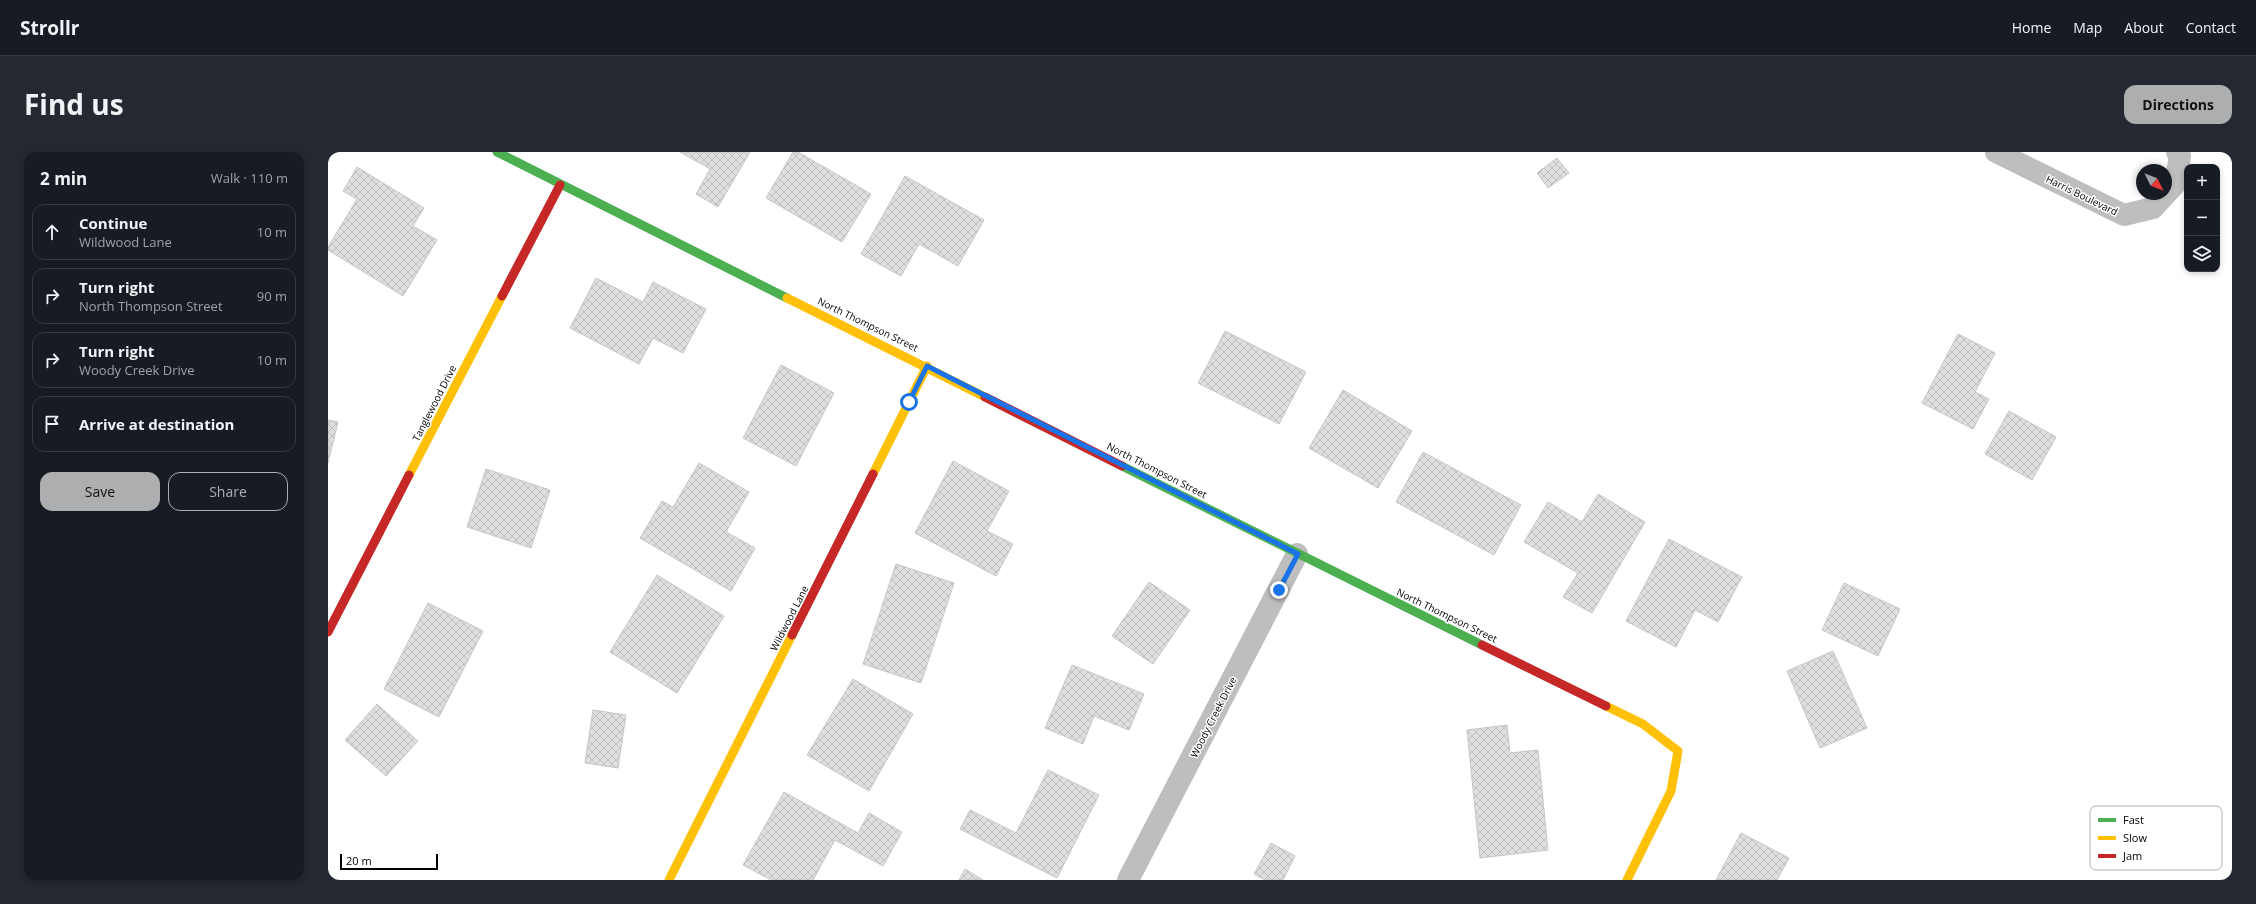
<!DOCTYPE html>
<meta charset="utf-8">
<style>
:root{--surface:#171b24;--page:#242831;--text:#f1f3f6;--muted:#9ea1a6;--line:#363941;--accent:#adaeaf}
body{margin:0;font-family:"Open Sans",sans-serif;background:var(--page);color:var(--text)}
.controls{position:absolute;right:12px;top:12px;display:grid;overflow:hidden;border-radius:8px;box-shadow:0 2px 6px #0003}
.controls button{width:36px;height:36px;display:grid;place-items:center;padding:0;border:0;border-bottom:1px solid var(--line);background:var(--surface);color:var(--text);font:20px sans-serif}
.compass{position:absolute;left:1808px;top:12px;width:36px;height:36px;border-radius:50%;background:var(--surface);box-shadow:0 2px 6px #0003;rotate:132deg}
.scale{position:absolute;left:12px;bottom:10px;width:98px;box-sizing:border-box;padding-left:4px;border:2px solid #000;border-top:0;font-size:11px;line-height:14px;white-space:nowrap;color:#000;-webkit-text-stroke:3px #fff;paint-order:stroke}
.stop{position:absolute;width:12px;height:12px;margin:-9px;border:3px solid #1a73e8;border-radius:50%;background:#fff}
.stop.end{background:#1a73e8;border-color:#fff;box-shadow:0 1px 4px #0008}
.list{margin:0;padding:0;list-style:none}
h2{display:flex;justify-content:space-between;align-items:center;height:52px;margin:0;padding:0 16px;font-size:17px}
h2 small{font-size:13px;font-weight:400;color:var(--muted)}
.list li{display:grid;grid-template-columns:26px 1fr auto;gap:12px;align-items:center;box-sizing:border-box;height:56px;margin:0 8px 8px;padding:0 8px;border:1px solid var(--line);border-radius:12px}
.list b{display:block;font-size:15px;white-space:nowrap}
.list p{margin:0;font-size:13px;white-space:nowrap;color:var(--muted)}
.list em{font-size:13px;font-style:normal;color:var(--muted)}
.actions{display:flex;gap:8px;padding:12px 16px}
.actions a{flex:1;padding:9px 0;border:1px solid var(--accent);border-radius:12px;text-align:center;font-size:14px;color:var(--accent)}
.actions .main{background:var(--accent);color:#111}
.icon{flex:none;width:22px;height:22px;fill:none;stroke:currentColor;stroke-width:2;stroke-linecap:round;stroke-linejoin:round}
.map{position:relative;flex:none;width:1904px;height:728px;overflow:hidden;border-radius:12px}
header{display:flex;align-items:center;gap:24px;box-sizing:border-box;height:56px;padding:0 20px;background:var(--surface);border-bottom:1px solid var(--line)}
header strong{font-size:19px}
nav{display:flex;gap:22px;margin-inline-start:auto;font-size:14px}
.intro{display:flex;align-items:center;justify-content:space-between;box-sizing:border-box;height:96px;padding:0 24px}
h1{margin:0;font-size:28px}
.button{padding:10px 18px;border-radius:12px;background:var(--accent);color:#111;font-size:14px;font-weight:700}
main{display:flex;gap:24px;padding:0 24px}
aside{flex:1;background:var(--surface);border-radius:12px;box-shadow:0 2px 6px #0003}
.map>svg:first-child{display:block}
</style>
<header>
<strong>Strollr</strong>
<nav><a>Home</a><a>Map</a><a>About</a><a>Contact</a></nav>
</header>
<div class="intro"><h1>Find us</h1><a class="button">Directions</a></div>
<main>
<aside>
<h2>2 min<small>Walk · 110 m</small></h2>
<ul class="list">
<li><svg class="icon" aria-label="ahead" viewBox="0 0 24 24"><path d="M12 20V5M6 11l6-6 6 6"/></svg><div><b>Continue</b><p>Wildwood Lane</p></div><em>10 m</em></li>
<li><svg class="icon" aria-label="right" viewBox="0 0 24 24"><path d="M7 20v-9h11M14 6l5 5-5 5"/></svg><div><b>Turn right</b><p>North Thompson Street</p></div><em>90 m</em></li>
<li><svg class="icon" aria-label="right" viewBox="0 0 24 24"><path d="M7 20v-9h11M14 6l5 5-5 5"/></svg><div><b>Turn right</b><p>Woody Creek Drive</p></div><em>10 m</em></li>
<li><svg class="icon" aria-label="arrive" viewBox="0 0 24 24"><path d="M6 21V4h12l-3 4 3 4H6"/></svg><div><b>Arrive at destination</b></div></li>
</ul>
<div class="actions"><a class="main">Save</a><a>Share</a></div>
</aside>
<div class="map">
<svg width="1904" height="728" viewBox="0 0 1904 728">
<defs>
<pattern id="building-cross-hatch" width="8" height="8" patternUnits="userSpaceOnUse"><rect width="8" height="8" fill="#dfdfdf"/><path d="M0 0l8 8M0 8l8-8" fill="none" stroke="#bebebe"/></pattern>
</defs>
<rect width="100%" height="100%" fill="#fff"/>
<path fill="url(#building-cross-hatch)" stroke="#c6c6c6" d="M352 0H422L390 55 368 42 382 17Z
M465 0H470L543 42 514 90 438 46Z
M1229 6 1241 21 1220 36 1209 21Z
M29 15 96 56 85 74 109 88 75 144 0 98V95L29 47 15 39Z
M577 24 656 68 630 114 591 92 573 124 533 102Z
M268 126 315 150 325 130 378 157 355 201 325 186 311 212 242 176Z
M897 179 978 220 951 272 870 231Z
M1630 182 1667 201 1647 240 1661 247 1645 277 1594 251Z
M453 213 506 241 468 314 415 286Z
M1015 238 1084 279 1050 336 981 296Z
M1681 259 1728 285 1704 328 1657 302Z
M0 268 10 270 0 311Z
M1095 300 1193 353 1166 403 1068 350Z
M625 309 681 339 659 379 685 392 668 424 587 381Z
M371 311 421 340 398 380 427 396 403 439 312 386 334 349 345 355Z
M158 317 222 338 203 396 139 375Z
M1270 342 1317 370 1264 461 1235 445 1250 421 1196 390 1220 350 1254 370Z
M1341 387 1414 425 1390 470 1367 458 1348 495 1298 469Z
M568 412 626 431 593 531 535 512Z
M329 423 396 464 349 541 282 500Z
M821 430 862 458 825 512 784 484Z
M1516 431 1572 457 1550 504 1494 478Z
M100 451 155 479 111 565 56 537Z
M1505 499 1539 576 1492 596 1459 519Z
M744 513 816 542 801 578 766 564 755 592 717 576Z
M525 527 585 562 541 639 479 603Z
M49 552 90 589 58 624 17 588Z
M265 558 298 563 290 616 257 611Z
M1179 573 1182 601 1210 598 1220 698 1152 706 1139 578Z
M720 618 771 643 729 726 632 677 642 658 688 681Z
M456 640 530 681 541 661 574 680 555 714 507 688 485 728H443L415 713Z
M1413 681 1461 706 1449 728H1388Z
M943 691 967 704 955 728H937L926 722Z
M637 717 655 728H631Z"/>
<g fill="none" stroke-linecap="round" stroke-linejoin="round">
<path stroke="#bebebe" stroke-width="22" d="M1668 0 1796 63 1825 56 1847 32 1852 4 1849 0
M800 728 969 402"/>
<path stroke="#4caf50" stroke-width="9" d="M169 0 459 146
M794 314 1154 493"/>
<path stroke="#ffc107" stroke-width="9" d="M459 146 657 245
M545 322 599 214
M81 323 174 144
M1278 554 1315 572 1350 599 1343 639 1299 728
M341 728 464 483"/>
<path stroke="#c62828" stroke-width="9" d="M174 144 232 33
M657 245 794 314
M0 480 81 323
M464 483 545 322
M1154 493 1278 554"/>
</g>
<g fill="none" stroke-linecap="round" stroke-linejoin="round">
<path stroke="#1a73e8" stroke-width="5" d="M581 250 599 214 970 402 951 438"/>
</g>
<g text-anchor="middle" dominant-baseline="central" stroke-width="3" stroke-linejoin="round" paint-order="stroke">
<g font-size="10" fill="#000" stroke="#fff">
<text transform="translate(1754 43) rotate(26)">Harris Boulevard</text>
<text transform="translate(540 172) rotate(26)">North Thompson Street</text>
<text transform="translate(106 251) rotate(-63)">Tanglewood Drive</text>
<text transform="translate(829 318) rotate(27)">North Thompson Street</text>
<text transform="translate(1119 463) rotate(26)">North Thompson Street</text>
<text transform="translate(461 466) rotate(-63)">Wildwood Lane</text>
<text transform="translate(885 565) rotate(-63)">Woody Creek Drive</text>
</g>
</g>
<rect x="1762" y="654" width="132" height="64" rx="6" fill="#fff" stroke="#b2b2b2" stroke-width="1"/>
<rect x="1770" y="666" width="18" height="4" fill="#4caf50"/>
<rect x="1770" y="684" width="18" height="4" fill="#ffc107"/>
<rect x="1770" y="702" width="18" height="4" fill="#c62828"/>
<g font-size="11" fill="#000">
<text x="1795" y="672">Fast</text>
<text x="1795" y="690">Slow</text>
<text x="1795" y="708">Jam</text>
</g>
</svg>
<div class="controls">
<button>+</button>
<button>−</button>
<button><svg class="icon" aria-label="layers" viewBox="0 0 24 24"><path d="M12 4l9 5-9 5-9-5zM3 14l9 5 9-5"/></svg></button>
</div>
<svg class="compass" viewBox="-18 -18 36 36"><path d="M0-13l5 13h-10z" fill="#e53935"/><path d="M0 13l5-13h-10z" fill="#9ea1a6"/></svg>
<div class="scale">20 m</div>
<div class="stop" style="left:581px;top:250px"></div>
<div class="stop end" style="left:951px;top:438px"></div>
</div>
</main>
